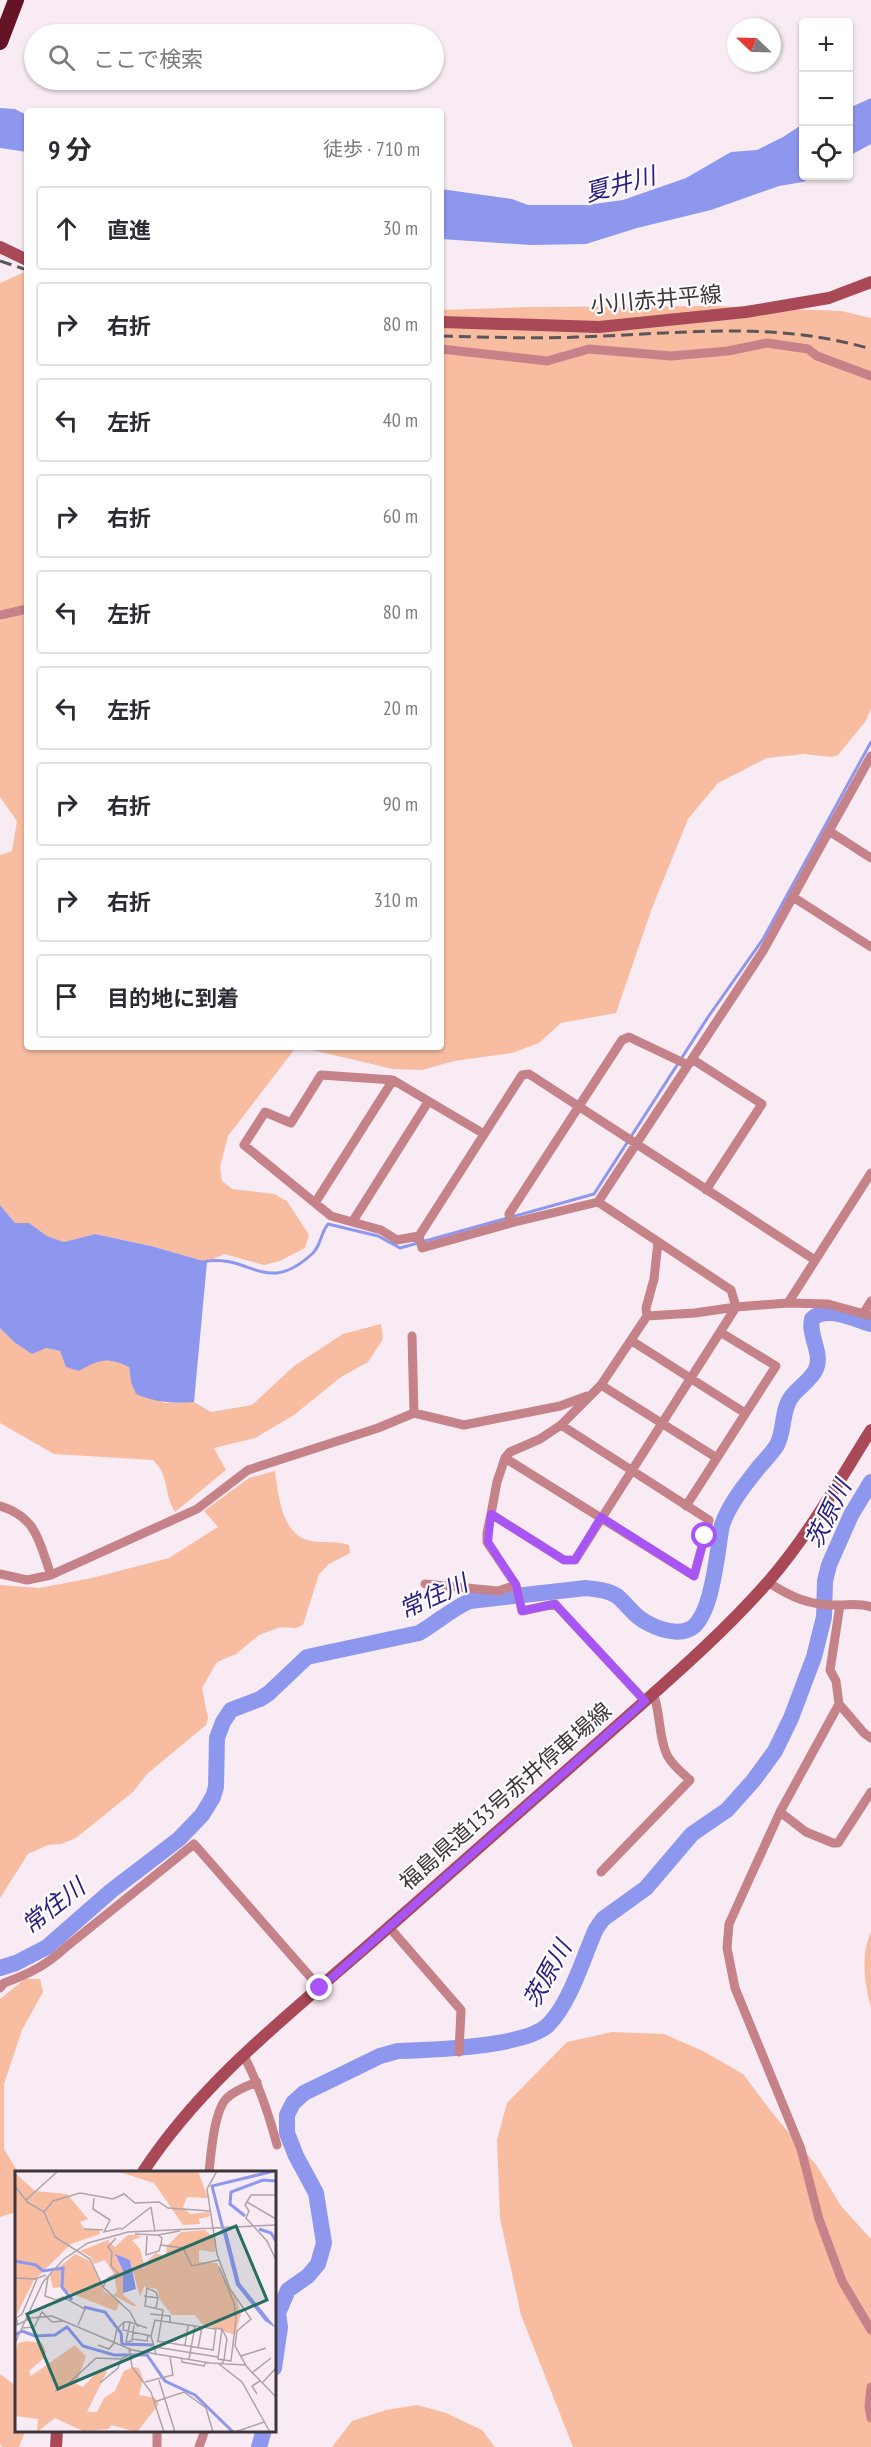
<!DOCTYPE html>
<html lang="ja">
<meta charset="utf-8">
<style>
:root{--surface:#fff;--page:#f7f7f7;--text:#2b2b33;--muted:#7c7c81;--line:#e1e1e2}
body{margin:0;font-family:"PT Sans Narrow","Noto Sans JP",sans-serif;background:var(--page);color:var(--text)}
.controls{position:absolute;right:18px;top:18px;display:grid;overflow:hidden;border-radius:6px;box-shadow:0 2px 4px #0004}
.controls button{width:54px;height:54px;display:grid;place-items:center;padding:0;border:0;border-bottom:2px solid var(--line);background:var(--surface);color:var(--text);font:30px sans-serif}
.compass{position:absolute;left:727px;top:18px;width:54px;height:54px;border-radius:50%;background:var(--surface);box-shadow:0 2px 4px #0004;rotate:293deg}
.stop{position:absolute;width:18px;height:18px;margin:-14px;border:4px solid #a855f7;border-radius:50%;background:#fff}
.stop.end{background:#a855f7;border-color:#fff;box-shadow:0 2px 6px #0008}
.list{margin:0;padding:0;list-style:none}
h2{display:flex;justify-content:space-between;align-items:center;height:78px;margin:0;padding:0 24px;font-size:26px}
h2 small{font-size:20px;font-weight:400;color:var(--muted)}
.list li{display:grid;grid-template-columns:39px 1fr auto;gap:18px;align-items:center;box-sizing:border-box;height:84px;margin:0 12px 12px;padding:0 12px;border:2px solid var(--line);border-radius:6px}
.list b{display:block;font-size:22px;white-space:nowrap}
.list em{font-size:20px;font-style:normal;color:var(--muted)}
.icon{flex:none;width:33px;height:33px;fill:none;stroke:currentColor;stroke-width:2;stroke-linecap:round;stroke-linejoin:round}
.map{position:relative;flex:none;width:871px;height:2447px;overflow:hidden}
.search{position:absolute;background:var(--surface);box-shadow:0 2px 4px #0004;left:24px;top:24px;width:420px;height:66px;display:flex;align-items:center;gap:15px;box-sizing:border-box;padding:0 21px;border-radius:33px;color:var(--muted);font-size:22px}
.panel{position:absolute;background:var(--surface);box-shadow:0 2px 4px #0004;left:24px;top:108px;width:420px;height:942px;border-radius:6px}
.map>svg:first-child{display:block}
</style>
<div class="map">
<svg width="871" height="2447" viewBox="0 0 871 2447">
<rect width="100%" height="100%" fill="#f9ebf3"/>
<path fill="#f8bca1" d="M27 271V1047H441V310L530 307 716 306 841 311 871 318V709L865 722 838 755 831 757 804 754 767 758 718 783 688 819 652 908 616 1013 561 1023 539 1043 512 1053 454 1061 422 1070 393 1069 308 1049 294 1050 228 1136 220 1167 222 1181 232 1189 274 1194 287 1201 309 1235 305 1248 280 1261 264 1265 224 1254 207 1262 151 1246 95 1234 64 1242 47 1236 29 1223H15L0 1205V855L12 851 17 821 0 797V283Z
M381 1324 383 1339 368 1362 341 1377 294 1415 255 1438 214 1448 226 1470 175 1512C163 1492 170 1476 153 1460L54 1454 0 1423V1328L14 1342 60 1351 66 1366 112 1359 129 1367 131 1382 165 1403 194 1402 211 1412 252 1405 294 1366 343 1334Z
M275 1471C278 1493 281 1532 307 1540 320 1544 334 1540 349 1545L350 1553 329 1564 319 1574 303 1625 296 1628 281 1627 259 1635 236 1654 217 1662 202 1688 208 1718 206 1725 147 1774 133 1792 76 1838 61 1844 48 1845 28 1854 0 1898V1585L39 1588 92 1578 169 1558 218 1527 204 1511 249 1478Z
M871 1932V2008C865 1985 860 1955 871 1932Z
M25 1979H40L43 1992 22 2030 4 2084V2149L18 2172H16V2212L0 2217V1999Z
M612 2032 664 2034 703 2051 743 2074 774 2115 817 2166 841 2206 871 2239V2447H573L521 2315 500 2218 497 2140 507 2103 567 2042Z
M0 2374 16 2386V2430L25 2431 19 2447H2L0 2444Z
M417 2405 446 2413 482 2430 495 2447H332L352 2421 386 2410Z"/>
<path fill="#8e97ee" d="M871 98V144L849 156V108Z
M0 108 15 109 27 115V152L0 148Z
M803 124 804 176H814L803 182 779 186 711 210 637 228 586 244 530 245 441 239V189L512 199 528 205H587L623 200 686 178 731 152 757 150 783 137Z
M0 1205 15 1223H29L47 1236 64 1242 95 1234 151 1246 207 1262 194 1402C172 1404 156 1402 136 1394L131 1382 129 1367C107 1357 100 1359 79 1371L66 1367 60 1351 46 1348 32 1354 14 1342 0 1328Z"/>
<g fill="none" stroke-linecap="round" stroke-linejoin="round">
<path stroke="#8e97ee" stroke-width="3" d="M203 1262C250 1252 265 1298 313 1253 321 1245 321 1232 328 1224L378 1236 400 1248 594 1194 708 1017 763 939 871 742"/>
<path stroke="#8e97ee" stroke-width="16" d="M0 1968 16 1963 47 1947 111 1891 179 1839 202 1815 213 1797 216 1787 217 1738 223 1722 231 1710 260 1699 269 1693 307 1657 419 1633C437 1623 451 1609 470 1601L586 1588C596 1589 608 1590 617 1596 627 1604 633 1615 644 1621 657 1629 680 1637 693 1627 713 1611 717 1551 722 1525 730 1503 744 1486 759 1467 765 1460 772 1453 777 1445 785 1430 781 1410 792 1396 799 1387 811 1380 816 1369 823 1353 808 1336 812 1319 826 1305 854 1319 871 1324
M274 2368 280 2327 278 2313 288 2290 308 2276 318 2264 324 2243 316 2193 296 2156 287 2133V2115L293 2103 304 2093 380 2056 398 2051C430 2050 528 2047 549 2024 571 2001 583 1958 596 1929L603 1919 646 1888 692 1834 727 1810 753 1781 775 1751 791 1718 814 1657 824 1617 825 1581 829 1565 851 1515 871 1482
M259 2447 264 2430"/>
<path stroke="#c58288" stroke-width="9" d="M441 349 547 361 589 349 671 356 728 351 767 343 808 349 817 356 871 376
M0 615 27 609
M871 756 829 831 871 858
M829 831 763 951 598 1202 731 1290 736 1307 788 1303 828 1304 871 1316
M793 897 871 947
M692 1059 762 1104 706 1190
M393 1080 321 1075 291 1123 265 1112 244 1145 331 1216 381 1230 397 1240 419 1236 522 1075 529 1074 815 1260
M315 1203 393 1080 484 1134
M353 1221 428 1102
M511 1223 509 1214 622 1040 629 1037 688 1065
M419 1236 422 1248 511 1223 598 1202
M658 1242 654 1279 646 1308 647 1316 695 1313 736 1307
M788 1303 871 1173
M863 1314 871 1301
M647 1316 601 1385 561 1425 540 1439 510 1452 505 1458 497 1482 491 1514 564 1560H575L736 1307
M412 1336 414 1413
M632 1341 745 1413
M601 1385 717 1458
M505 1458 694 1576 709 1520 561 1425
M0 1506C37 1517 39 1542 51 1575
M686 1506 776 1366 720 1332
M491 1514 487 1533V1542L516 1585 522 1611 555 1604 645 1701
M0 1574 27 1580 51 1575 197 1509 248 1470 378 1428 414 1413 464 1425 560 1406 587 1396
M768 1582C790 1597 811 1606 838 1605 850 1605 860 1603 871 1607
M425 1584 498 1591 516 1585
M840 1605 830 1670 836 1681 839 1704 864 1733 871 1738
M839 1704 780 1812 753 1871 729 1924 727 1948 735 1988 801 2149 819 2219 842 2281 871 2330
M780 1812 806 1832 833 1843H838L871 1792
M601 1872 690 1780C682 1773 672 1765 667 1755 658 1736 661 1713 653 1693
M389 1927 461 2010 459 2052
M0 1988 4 1983C29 1974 47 1965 66 1947L194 1844 320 1988
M244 2056C259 2085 269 2114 277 2145
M209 2172C211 2154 214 2110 227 2098 235 2090 247 2086 257 2082
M871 2387 869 2406 871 2418
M157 2447V2430
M199 2447 205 2430"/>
<path stroke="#a94957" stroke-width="12" d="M0 247 27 260
M441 322 599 327 746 312 829 298 871 282
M143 2172C202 2081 291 2013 372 1942 448 1875 524 1808 600 1741 657 1690 717 1640 768 1582 808 1536 839 1481 871 1430
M56 2447 57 2430"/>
<path stroke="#641425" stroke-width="16" d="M0 42 16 0"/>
<path stroke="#5c555a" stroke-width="3" stroke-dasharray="12 6" stroke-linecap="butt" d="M0 261 27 270
M441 336C486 337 532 339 577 337 678 334 773 320 871 349"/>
</g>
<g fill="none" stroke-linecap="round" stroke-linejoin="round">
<path stroke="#a855f7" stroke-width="8" d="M320 1988 645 1701 555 1604 522 1611 516 1585 488 1542 491 1514 564 1560H575L601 1517 694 1576 705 1536"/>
</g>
<g text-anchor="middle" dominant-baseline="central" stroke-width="4.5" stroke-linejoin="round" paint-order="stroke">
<g font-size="22" fill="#3d373b" stroke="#fffcfe">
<text transform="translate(656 299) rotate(-5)">小川赤井平線</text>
<text transform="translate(505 1796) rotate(-41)">福島県道133号赤井停車場線</text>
</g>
<g font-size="24" font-style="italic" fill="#2a2082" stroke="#fffcfe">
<text transform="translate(620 184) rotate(-15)">夏井川</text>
<text transform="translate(828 1514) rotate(-64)">茨原川</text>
<text transform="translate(433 1596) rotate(-24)">常住川</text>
<text transform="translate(53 1906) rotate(-38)">常住川</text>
<text transform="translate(547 1974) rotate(-61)">茨原川</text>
</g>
</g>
<g transform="translate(15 2171)">
<rect width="261" height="261" fill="#f9ebf3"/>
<path d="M101 0H183L193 27 172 26 168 36 175 43 194 41 195 45 184 48 185 53 168 54 139 12ZM0 2 20 20 52 23 73 48 65 51 70 59H84L85 63 56 73 19 109 0 147ZM190 59 201 69 200 81 184 79V91L202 92 221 127 226 143 220 164 187 153 180 144H157L145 129 142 118 129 116 125 126 115 89 100 85 108 100V124L122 135H118L98 124 102 121 99 103 90 89 79 93 76 86 65 80 98 67 93 70 100 76 113 64H122L127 66 117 69 125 78 129 93 141 82 151 86 152 75 166 61ZM60 83 75 90 89 120 105 131 101 140 50 120 47 109 46 116 38 117 35 104ZM12 170 27 172 31 180 29 187 14 200 16 205 60 174 71 185 61 213 68 216 83 200H92L72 241H82L89 227 100 220 109 200 119 196 124 197 128 208 124 224 140 227 144 233 122 261 96 254 94 258 68 260 40 247 22 261 23 248 0 245V184L3 172Z" fill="#f8bca1"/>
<path d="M211 57 225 112 261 157 250 150 221 114 207 58ZM100 83 115 89 121 118 108 122V100Z" fill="#8e97ee"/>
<path fill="none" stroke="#8e97ee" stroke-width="3" d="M230 45 215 33 216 21 248 9 261 10M208 58 197 15 259 0M244 58 256 62 261 70M0 90 21 94 28 100 48 97 47 116 57 129M69 136 90 141 106 162 107 173 139 174M0 164 7 160 20 165 40 164 52 156 68 175 99 184H132L150 210 180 224 218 261"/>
<path fill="none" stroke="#aea3a9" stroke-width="1.5" d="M202 0 192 18 202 83 215 118 236 148 222 160 220 175 232 196 261 226M0 15 12 31 29 41 40 66 75 88 88 116 115 141 123 156M261 24H236L230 34 234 40 231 47 252 70 261 89M79 27 78 38 95 49 89 61 106 57M11 29 43 0M232 31 261 48M136 36 140 61M29 41 38 30 65 22 98 28 109 23 120 32 144 31 153 37 195 40M69 58 88 59M106 59 136 36M120 63 143 64 147 67 146 74 168 77 177 95 204 89M143 64 165 60M132 65 131 84 144 80 146 73M204 96 219 132 221 148 216 190 209 189 203 188V187L207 158 212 168 211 174 209 189 208 190V193M33 106 30 125 41 129 48 126 70 138 63 154M0 107 20 108 31 104M88 116 93 107 103 102 96 95 97 81 93 76 101 67M129 125 143 127 141 137M135 143 155 145V152M3 153 1 147 7 143 22 108M0 155 16 147 37 145 117 179 195 192 231 194M8 157 19 156 27 141 37 151 48 150M132 157 115 151H109L108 159 136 165M117 168 132 170 133 164M142 170 198 179M143 170 148 139 130 135 132 117 141 121 143 127M99 171 102 158 109 151M111 171 117 170 119 154M111 171 115 151M0 172 28 111 49 88 73 72 113 61 261 54M83 174 94 178 99 172M170 174 173 155M140 176 203 186M114 177 117 196 136 221 149 261M183 177 187 156M198 180 201 157 207 158M141 183 136 165 140 149 180 155M226 185 251 177M167 188V191L189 195 191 191M174 188 180 155 201 158M204 193 227 211 255 261M238 201 256 187M144 209 160 261M130 211 158 204 155 186M248 211 261 197M85 212 103 197 106 188 114 184M40 220 52 214 81 187 106 188M242 223 237 215 245 210M139 231 169 221 191 237 198 261M220 261 249 251"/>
<path fill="#266d63" fill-opacity="0.15" stroke="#266d63" stroke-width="3" d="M221 55 252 129 43 218 12 143Z"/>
<rect width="261" height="261" fill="none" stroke="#3d373b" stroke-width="3"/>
</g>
</svg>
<div class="controls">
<button>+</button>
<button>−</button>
<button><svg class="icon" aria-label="locate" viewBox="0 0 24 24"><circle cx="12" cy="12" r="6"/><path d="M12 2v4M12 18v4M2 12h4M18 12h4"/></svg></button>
</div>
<svg class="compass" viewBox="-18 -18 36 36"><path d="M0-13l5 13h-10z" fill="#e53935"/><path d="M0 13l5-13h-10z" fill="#7c7c81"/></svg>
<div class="stop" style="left:705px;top:1536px"></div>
<div class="stop end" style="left:320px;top:1988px"></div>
<div class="search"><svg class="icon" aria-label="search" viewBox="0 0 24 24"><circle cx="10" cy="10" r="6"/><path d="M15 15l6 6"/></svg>ここで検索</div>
<section class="panel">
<h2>9 分<small>徒歩 · 710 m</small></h2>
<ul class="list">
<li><svg class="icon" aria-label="ahead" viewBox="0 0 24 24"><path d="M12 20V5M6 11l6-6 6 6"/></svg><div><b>直進</b></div><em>30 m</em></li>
<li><svg class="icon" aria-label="right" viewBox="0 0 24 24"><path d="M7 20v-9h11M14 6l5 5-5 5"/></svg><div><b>右折</b></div><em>80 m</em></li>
<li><svg class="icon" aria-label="left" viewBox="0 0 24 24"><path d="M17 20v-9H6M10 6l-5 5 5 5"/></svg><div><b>左折</b></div><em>40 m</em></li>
<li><svg class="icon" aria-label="right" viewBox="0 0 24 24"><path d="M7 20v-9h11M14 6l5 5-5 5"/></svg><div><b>右折</b></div><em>60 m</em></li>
<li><svg class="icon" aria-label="left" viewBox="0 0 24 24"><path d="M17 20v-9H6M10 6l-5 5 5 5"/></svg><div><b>左折</b></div><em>80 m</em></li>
<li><svg class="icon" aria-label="left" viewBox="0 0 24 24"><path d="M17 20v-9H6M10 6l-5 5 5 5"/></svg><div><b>左折</b></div><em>20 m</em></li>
<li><svg class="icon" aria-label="right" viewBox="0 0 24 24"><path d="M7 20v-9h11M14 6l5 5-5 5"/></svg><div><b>右折</b></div><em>90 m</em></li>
<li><svg class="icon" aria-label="right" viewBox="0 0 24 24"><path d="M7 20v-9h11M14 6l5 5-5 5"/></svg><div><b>右折</b></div><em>310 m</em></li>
<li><svg class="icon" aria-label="arrive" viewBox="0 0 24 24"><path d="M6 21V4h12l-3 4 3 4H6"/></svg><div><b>目的地に到着</b></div></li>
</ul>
</section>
</div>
